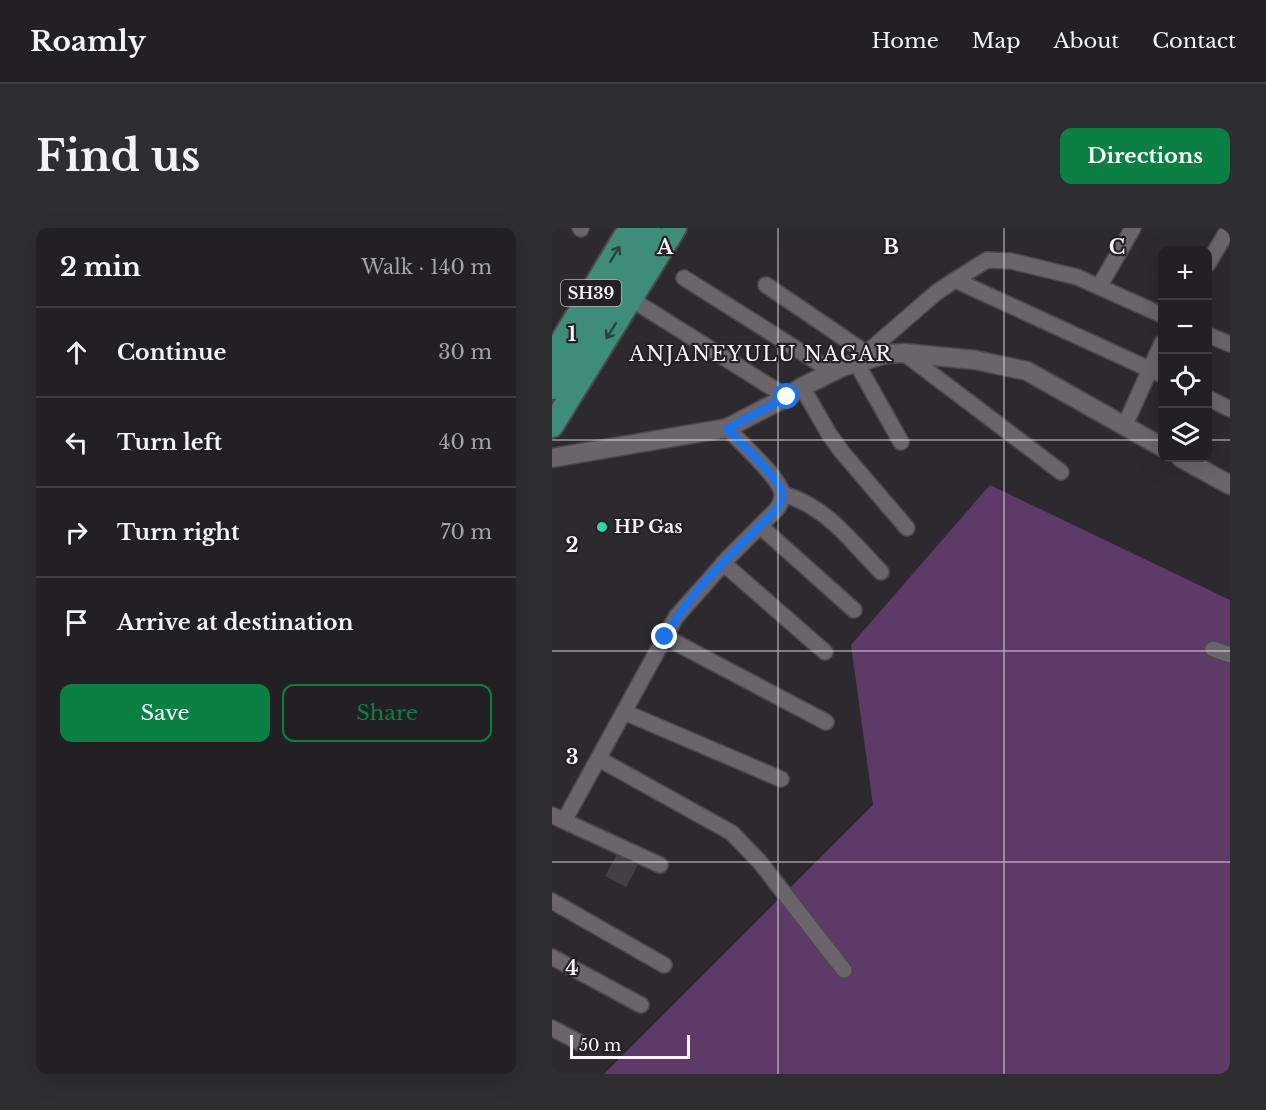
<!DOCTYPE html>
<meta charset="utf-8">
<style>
:root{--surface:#222023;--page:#2e2d30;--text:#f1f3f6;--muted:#a2a3a6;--line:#3f3e41;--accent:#0b8043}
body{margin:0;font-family:"Libre Baskerville",serif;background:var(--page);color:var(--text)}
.controls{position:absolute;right:18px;top:18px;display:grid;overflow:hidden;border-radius:12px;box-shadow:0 6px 24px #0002}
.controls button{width:54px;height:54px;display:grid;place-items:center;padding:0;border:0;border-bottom:2px solid var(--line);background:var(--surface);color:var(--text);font:30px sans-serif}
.scale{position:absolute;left:18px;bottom:15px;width:120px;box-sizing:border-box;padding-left:6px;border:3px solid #f6f4f7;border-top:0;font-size:16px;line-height:21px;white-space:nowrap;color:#f6f4f7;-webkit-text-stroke:4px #242025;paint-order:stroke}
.stop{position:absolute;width:18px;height:18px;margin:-14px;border:4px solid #1a73e8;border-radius:50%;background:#fff}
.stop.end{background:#1a73e8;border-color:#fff;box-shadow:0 2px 6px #0008}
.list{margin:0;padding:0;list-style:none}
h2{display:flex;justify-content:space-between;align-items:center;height:78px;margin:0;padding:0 24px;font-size:26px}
h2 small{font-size:20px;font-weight:400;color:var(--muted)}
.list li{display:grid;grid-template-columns:39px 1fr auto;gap:18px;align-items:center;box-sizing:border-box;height:90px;padding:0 24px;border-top:2px solid var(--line)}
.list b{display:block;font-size:22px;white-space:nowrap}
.list em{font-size:20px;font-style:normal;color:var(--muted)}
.actions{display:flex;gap:12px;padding:18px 24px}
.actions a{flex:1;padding:14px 0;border:2px solid var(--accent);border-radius:12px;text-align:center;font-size:21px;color:var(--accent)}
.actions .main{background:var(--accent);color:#fff}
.icon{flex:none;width:33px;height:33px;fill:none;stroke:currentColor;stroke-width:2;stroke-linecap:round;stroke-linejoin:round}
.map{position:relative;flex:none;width:678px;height:846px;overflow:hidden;border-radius:12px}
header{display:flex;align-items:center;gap:36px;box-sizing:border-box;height:84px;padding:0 30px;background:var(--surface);border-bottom:2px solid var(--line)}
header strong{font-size:28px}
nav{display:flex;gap:33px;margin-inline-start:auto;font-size:21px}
.intro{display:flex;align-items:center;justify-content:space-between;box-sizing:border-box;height:144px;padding:0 36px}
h1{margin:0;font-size:42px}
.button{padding:15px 27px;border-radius:12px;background:var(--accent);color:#fff;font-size:21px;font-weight:700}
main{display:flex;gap:36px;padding:0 36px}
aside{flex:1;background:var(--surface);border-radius:12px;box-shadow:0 6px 24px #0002}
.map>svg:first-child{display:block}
</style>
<header>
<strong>Roamly</strong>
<nav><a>Home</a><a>Map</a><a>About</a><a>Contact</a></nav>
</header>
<div class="intro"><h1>Find us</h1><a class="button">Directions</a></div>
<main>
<aside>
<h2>2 min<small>Walk · 140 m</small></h2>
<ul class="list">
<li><svg class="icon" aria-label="ahead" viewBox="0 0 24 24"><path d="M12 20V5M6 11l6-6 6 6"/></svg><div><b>Continue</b></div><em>30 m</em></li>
<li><svg class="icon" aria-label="left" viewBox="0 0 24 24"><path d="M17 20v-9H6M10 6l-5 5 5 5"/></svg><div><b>Turn left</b></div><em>40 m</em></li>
<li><svg class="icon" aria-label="right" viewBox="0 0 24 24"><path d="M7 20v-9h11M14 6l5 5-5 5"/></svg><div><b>Turn right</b></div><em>70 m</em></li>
<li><svg class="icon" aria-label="arrive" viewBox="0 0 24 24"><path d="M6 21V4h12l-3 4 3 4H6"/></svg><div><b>Arrive at destination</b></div></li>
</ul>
<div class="actions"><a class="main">Save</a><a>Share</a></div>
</aside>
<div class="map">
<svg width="678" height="846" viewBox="0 0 678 846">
<rect width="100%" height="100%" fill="#2d2a2f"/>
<path fill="#5e3a68" d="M438 257 678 372V846H52L321 577 299 417Z"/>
<path fill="#433f44" d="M65 626 86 637 74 659 53 648Z"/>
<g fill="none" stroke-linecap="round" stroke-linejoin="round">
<g stroke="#4c484d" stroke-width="18">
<path id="minor" d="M28 0 29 1
M656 36 677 0
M132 50 281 144
M403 52 435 32 459 33 525 49 610 87
M214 57 314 125
M547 59 581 0
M79 71 235 169
M656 107 678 116
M352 125 509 244
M250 159 277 206 290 224 355 300
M656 170 678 181
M573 197 610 115
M349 214 304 134 385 64 403 52 610 147
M231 266C275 279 298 312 329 344
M208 298 302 382
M171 335 273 424
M113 409 274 494
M661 421 678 427
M72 484 229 551
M47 531 180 605 207 633 292 742
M0 587 12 593 124 389 178 328 224 282C228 277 231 272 230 265 228 250 187 213 175 200
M12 593 108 637
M0 673 112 737
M0 729 89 777
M0 800 28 815"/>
</g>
<g stroke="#4c484d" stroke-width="21">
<path id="tertiary" d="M0 230 175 200 235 169 250 159 290 139 334 126 352 125 423 132 475 143 610 219
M629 230 678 257"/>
</g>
<g stroke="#4c484d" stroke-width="26">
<path id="primary" d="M0 129 78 0
M0 160 98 0
M0 198 123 0"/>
</g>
<use href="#minor" stroke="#69656a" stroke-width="15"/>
<use href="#tertiary" stroke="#69656a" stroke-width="18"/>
<use href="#primary" stroke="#3e8c7a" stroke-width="22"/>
</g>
<defs><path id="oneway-shaft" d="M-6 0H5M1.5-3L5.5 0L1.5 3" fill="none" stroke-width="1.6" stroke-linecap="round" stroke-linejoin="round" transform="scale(1.5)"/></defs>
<g stroke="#2c403f">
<use href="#oneway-shaft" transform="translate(63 26) rotate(-59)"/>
<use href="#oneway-shaft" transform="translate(59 103) rotate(122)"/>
</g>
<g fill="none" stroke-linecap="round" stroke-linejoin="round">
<path stroke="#1a73e8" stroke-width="8" d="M113 409C140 360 185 321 224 282 228 277 231 272 230 265 228 251 187 213 175 201L235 169"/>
</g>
<path fill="none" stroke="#f6f4f7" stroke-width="1.5" stroke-opacity="0.55" d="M226 0V846M452 0V846M0 212H610M656 212H678M0 423H678M0 634H678"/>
<circle fill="#2dd5ab" stroke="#242025" stroke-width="2" cx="50" cy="299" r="6"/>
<g text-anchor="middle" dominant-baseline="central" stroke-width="4.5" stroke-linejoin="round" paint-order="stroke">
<rect fill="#242025" stroke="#b7b4b8" stroke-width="1.5" x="9" y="52" width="60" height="26" rx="4.5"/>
<g font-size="16" font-weight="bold" fill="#f6f4f7">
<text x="39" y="65">SH39</text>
</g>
<g font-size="18" font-weight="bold" fill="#f6f4f7" stroke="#242025" text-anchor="start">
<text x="62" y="299">HP Gas</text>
</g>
<g font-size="20" letter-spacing="1.5" fill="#f6f4f7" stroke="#242025">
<text x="209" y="126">ANJANEYULU NAGAR</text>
</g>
</g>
<g font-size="20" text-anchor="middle" font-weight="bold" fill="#f6f4f7" stroke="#242025" stroke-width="4.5" stroke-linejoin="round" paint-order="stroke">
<text x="113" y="26">A</text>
<text x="339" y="26">B</text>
<text x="565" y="26">C</text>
<text x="20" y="113">1</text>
<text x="20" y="324">2</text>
<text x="20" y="536">3</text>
<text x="20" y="747">4</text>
</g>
</svg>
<div class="controls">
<button>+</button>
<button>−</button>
<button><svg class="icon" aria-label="locate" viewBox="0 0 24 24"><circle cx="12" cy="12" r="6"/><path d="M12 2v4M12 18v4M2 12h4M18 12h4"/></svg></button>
<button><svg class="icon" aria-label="layers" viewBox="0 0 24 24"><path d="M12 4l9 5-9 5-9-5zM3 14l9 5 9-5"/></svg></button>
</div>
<div class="scale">50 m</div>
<div class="stop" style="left:235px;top:169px"></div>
<div class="stop end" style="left:113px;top:409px"></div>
</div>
</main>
